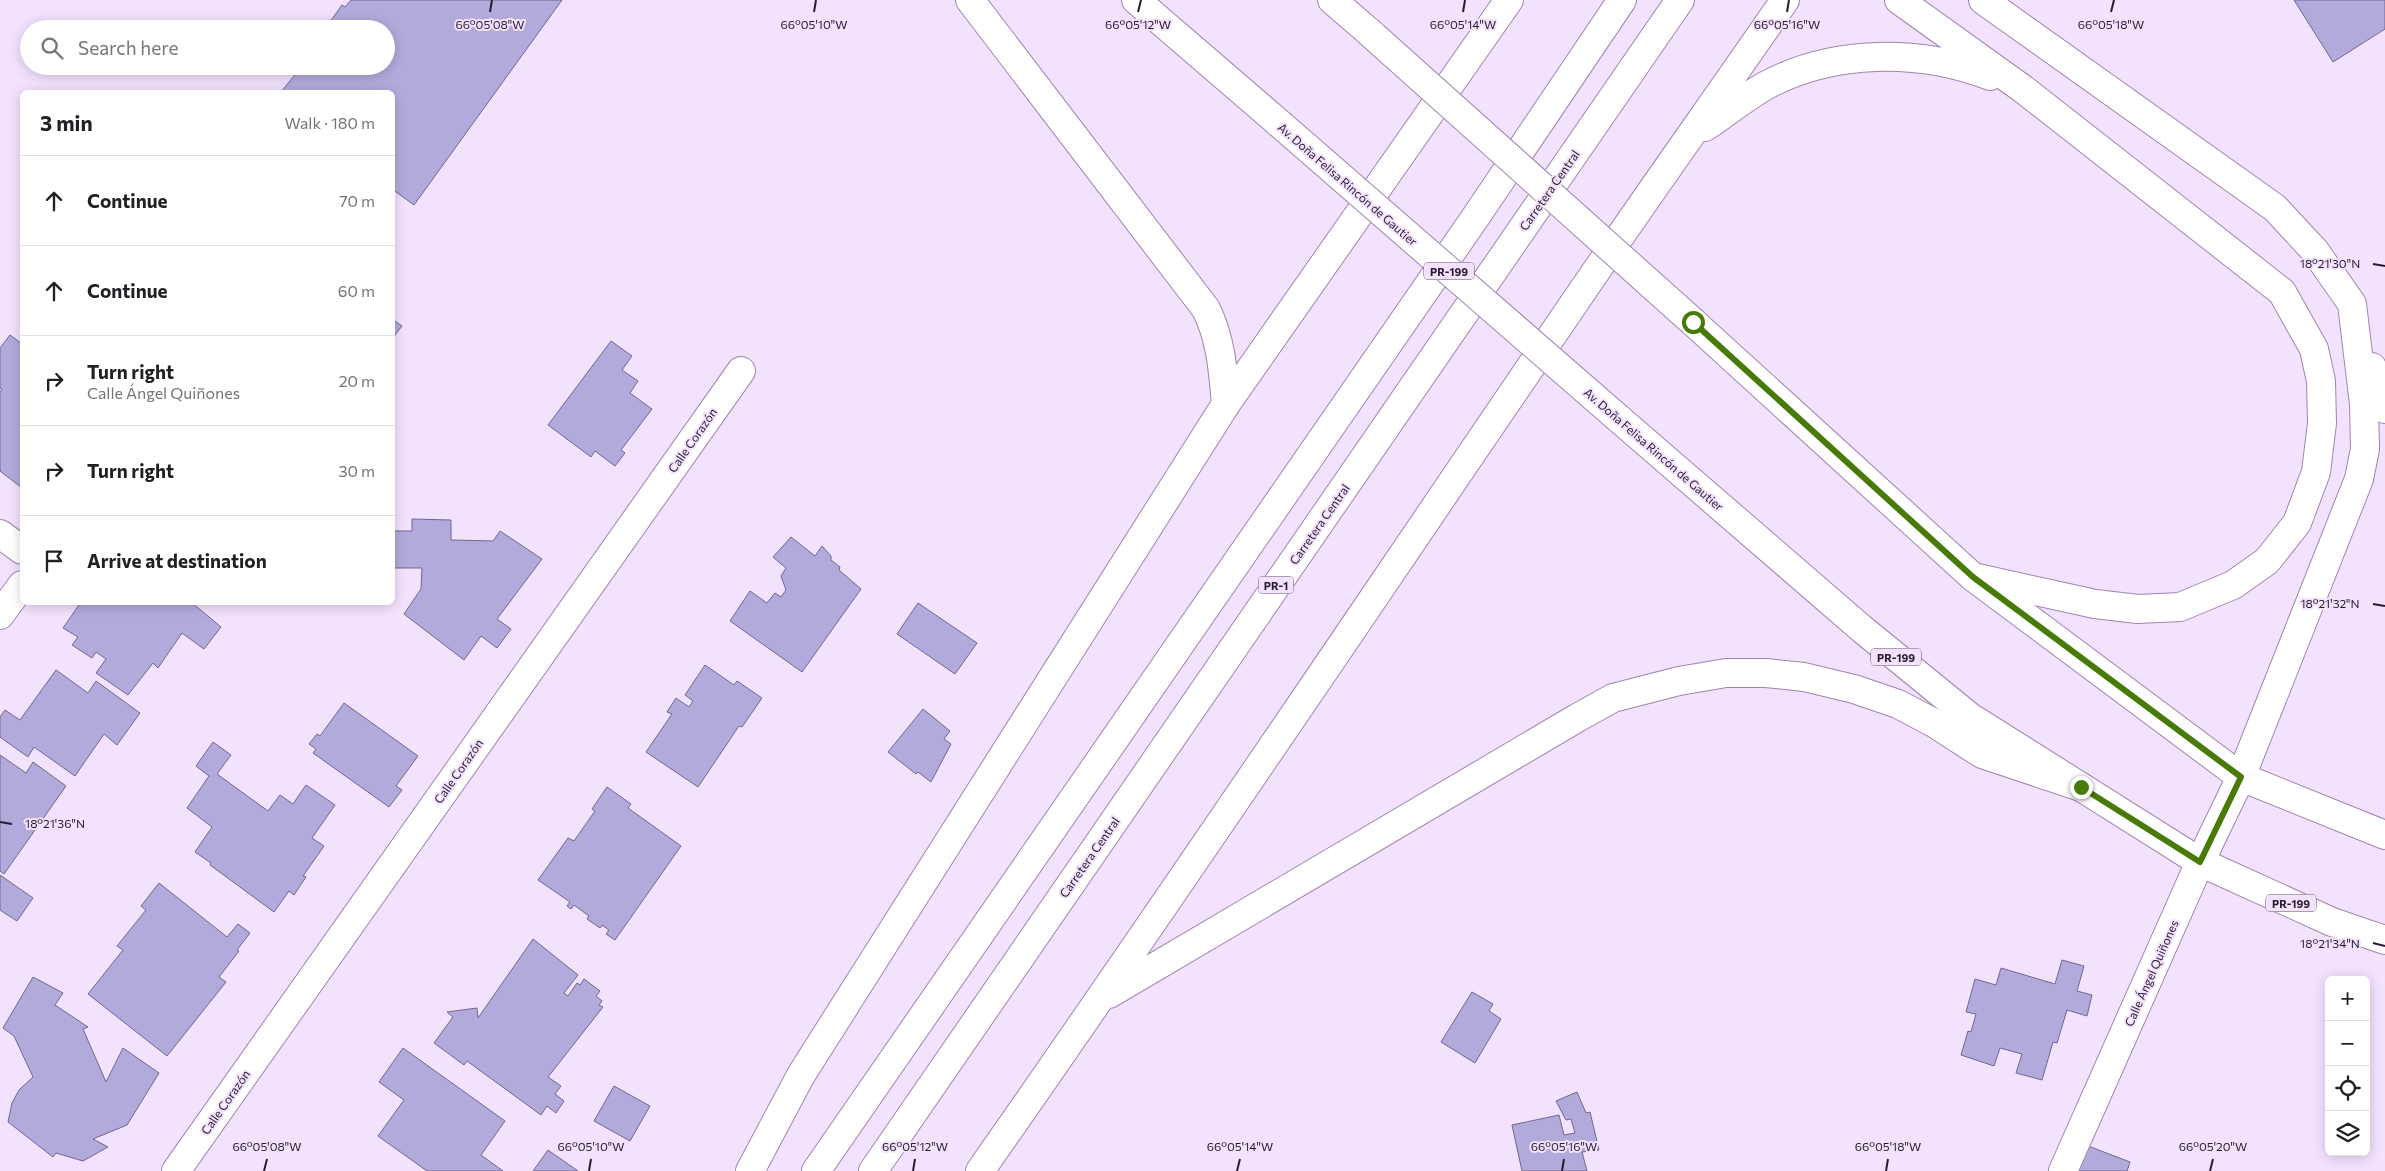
<!DOCTYPE html>
<meta charset="utf-8">
<style>
:root{--surface:#fff;--page:#f2f2f2;--text:#202124;--muted:#757577;--line:#e0e0e0}
body{margin:0;font-family:Commissioner,sans-serif;background:var(--page);color:var(--text)}
.controls{position:absolute;right:15px;bottom:15px;display:grid;overflow:hidden;border-radius:8px;box-shadow:0 2px 12px #0003}
.controls button{width:45px;height:45px;display:grid;place-items:center;padding:0;border:0;border-bottom:1px solid var(--line);background:var(--surface);color:var(--text);font:25px sans-serif}
.stop{position:absolute;width:15px;height:15px;margin:-11px;border:4px solid #487a07;border-radius:50%;background:#fff}
.stop.end{background:#487a07;border-color:#fff;box-shadow:0 1px 5px #0008}
.list{margin:0;padding:0;list-style:none}
h2{display:flex;justify-content:space-between;align-items:center;height:65px;margin:0;padding:0 20px;font-size:21px}
h2 small{font-size:16px;font-weight:400;color:var(--muted)}
.list li{display:grid;grid-template-columns:32px 1fr auto;gap:15px;align-items:center;box-sizing:border-box;height:90px;padding:0 20px;border-top:1px solid var(--line)}
.list b{display:block;font-size:19px;white-space:nowrap}
.list p{margin:0;font-size:16px;white-space:nowrap;color:var(--muted)}
.list em{font-size:16px;font-style:normal;color:var(--muted)}
.icon{flex:none;width:28px;height:28px;fill:none;stroke:currentColor;stroke-width:2;stroke-linecap:round;stroke-linejoin:round}
.map{position:relative;flex:none;width:2385px;height:1171px;overflow:hidden}
.search{position:absolute;background:var(--surface);box-shadow:0 2px 12px #0003;left:20px;top:20px;width:375px;height:55px;display:flex;align-items:center;gap:12px;box-sizing:border-box;padding:0 18px;border-radius:28px;color:var(--muted);font-size:19px}
.panel{position:absolute;background:var(--surface);box-shadow:0 2px 12px #0003;left:20px;top:90px;width:375px;height:515px;border-radius:8px}
.map>svg:first-child{display:block}
</style>
<div class="map">
<svg width="2385" height="1171" viewBox="0 0 2385 1171">
<rect width="100%" height="100%" fill="#f3e2fe"/>
<path fill="#b3aadc" stroke="#6f6693" d="M351 0H562L414 205 392 189V92H281L302 66H386V29H330L327 26 342 5 345 7Z
M2294 0H2385V29L2333 62Z
M392 319 402 326 392 339Z
M10 335 22 344V488L0 471V392L2 389 0 388V348Z
M611 341 632 356 622 370 638 381 630 393 652 409 621 450 625 453 615 466 595 451 591 457 548 425Z
M412 519 451 520V540L493 541 500 531 542 559 497 619 511 629 497 648 481 636 464 660 404 614 421 589 422 568H392V531H412Z
M791 537 815 556 822 546 831 556V560L840 567 839 570 861 589 802 672 730 621 750 591 767 603 775 593 781 597 786 590 781 576 786 568 773 557Z
M81 602H191L221 627 204 649 182 633 158 668 153 663 128 695 96 673 106 659 96 652 92 658 72 645 78 637 63 628Z
M918 603 977 643 955 674 897 634Z
M705 665 734 685 737 681 762 698 742 727 739 726 698 787 646 752 672 714 667 712 676 698 689 707 693 701 685 695Z
M56 670 88 693 96 681 140 713 117 745 104 734 75 776 34 747 28 757 0 737V717L5 710 20 720Z
M344 703 418 756 396 786 402 790 389 807 313 753 316 749 309 744 317 734 320 736Z
M923 709 950 731 944 739 951 744 931 782 918 772 916 774 888 752Z
M213 742 231 755 217 774 268 811 280 795 293 804 306 785 335 805 312 838 324 846 303 876 306 877 294 895 289 891 274 912 210 865 211 863 195 852 212 827 187 808 209 776 196 766Z
M0 755 26 773 33 762 66 786 4 874 0 871Z
M607 787 631 804 628 808 681 846 615 940 606 934 609 930 602 925 600 928 587 919 589 916 574 905 571 909 567 906 570 902 538 880 568 838 574 841 595 811 592 809Z
M0 875 33 898 17 921 0 910Z
M159 883 227 937 238 924 250 933 237 950 239 951 219 977 226 982 167 1056 88 994 123 950 117 946 146 910 141 906Z
M533 939 578 975 564 993 568 996 577 983 580 985 584 979 600 991 596 996 602 1001 599 1005 603 1007 548 1077 561 1086 555 1094 564 1101 556 1113 547 1106 541 1115 467 1061 464 1065 434 1043 453 1017 447 1012 477 1008 478 1018Z
M2062 960 2084 966 2077 991 2092 995 2087 1016 2067 1010 2057 1043 2053 1042 2042 1080 2016 1073 2022 1054 2000 1048 1994 1066 1961 1055 1968 1031 1971 1032 1976 1014 1966 1012 1975 979 1996 985 2001 968 2055 984Z
M33 977 63 993 55 1005 88 1027 83 1029 106 1082 123 1048 159 1073 127 1125 93 1139 108 1147 83 1161 56 1153 53 1157 8 1122 12 1103 19 1090 33 1077 14 1036 3 1028Z
M1472 992 1493 1004 1489 1011 1501 1019 1475 1063 1441 1042Z
M403 1048 505 1121 481 1155 503 1171H427L378 1136 404 1100 379 1082Z
M614 1086 650 1106 630 1141 594 1121Z
M1577 1092 1586 1113 1590 1112 1599 1150 1582 1152 1587 1171H1522L1512 1125 1559 1115 1564 1135 1575 1133 1571 1119 1566 1120 1556 1101Z
M2088 1146 2130 1162 2127 1171H2078Z
M548 1150 578 1171H533Z"/>
<g fill="none" stroke-linecap="round" stroke-linejoin="round">
<g stroke="#9f84b0" stroke-width="30">
<path id="minor" d="M0 534 22 550
M0 615 22 585
M176 1171 741 371
M2063 1171 2200 862 2241 777"/>
</g>
<g stroke="#9f84b0" stroke-width="30">
<path id="major" d="M1136 0 1280 124
M1332 0 1368 31
M1693 322 1973 577 2241 777 2385 835
M1618 418 1862 629 1970 717 2200 862 2332 922 2385 940"/>
</g>
<g stroke="#9f84b0" stroke-width="30">
<path id="highway" d="M970 0 1206 309C1221 339 1223 371 1226 404
M1899 0 2023 89 2282 292 2314 349 2321 381 2322 423 2316 472 2297 523 2267 561 2233 585 2180 607 2138 609 2095 604 1973 577
M1983 0 2275 208 2315 251 2352 304 2364 404 2365 449 2359 479 2241 777
M1705 127C1725 114 1744 98 1765 86 1833 49 1919 49 1990 76
M2372 367 2385 409
M1109 994 1577 718 1613 698 1679 681 1726 673H1766L1804 677 1854 689 1898 704 1934 723 1982 754 2081 787
M750 1171 801 1075 1226 404 1509 0
M816 1171 1477 215 1622 0
M873 1171 1680 0
M980 1171C1182 883 1378 590 1577 299 1645 199 1716 100 1785 0"/>
</g>
<use href="#minor" stroke="#fff" stroke-width="28"/>
<use href="#major" stroke="#fff" stroke-width="28"/>
<use href="#highway" stroke="#fff" stroke-width="28"/>
<g stroke="#9f84b0" stroke-width="30" stroke-linecap="butt">
<path id="major-bridge" d="M1368 31 1693 322
M1280 124 1618 418"/>
</g>
<use href="#major-bridge" stroke="#fff" stroke-width="28"/>
</g>
<g fill="none" stroke-linecap="round" stroke-linejoin="round">
<path stroke="#487a07" stroke-width="6" d="M1693 322 1973 577 2241 777 2200 862 2081 787"/>
</g>
<path fill="none" stroke="#271c2d" stroke-width="2" d="M490 12 492 0M814 12 816 0M1138 12 1141 0M1463 12 1465 0M1787 12 1789 0M2111 12 2114 0M2373 264 2385 266M2373 604 2385 606M0 822 12 824M2373 943 2385 946M264 1171 267 1159M589 1171 591 1159M913 1171 915 1159M1237 1171 1240 1159M1562 1171 1564 1159M1886 1171 1888 1159M2210 1171 2213 1159"/>
<g text-anchor="middle" dominant-baseline="central" stroke-width="4" stroke-linejoin="round" paint-order="stroke">
<g fill="#f3e2fe" stroke="#64576c" stroke-width="1">
<rect x="1424" y="262.5" width="50" height="17" rx="4"/>
<rect x="1258.5" y="576.5" width="35" height="17" rx="4"/>
<rect x="1871" y="648.5" width="50" height="17" rx="4"/>
<rect x="2266" y="894.5" width="50" height="17" rx="4"/>
</g>
<g font-size="11" font-weight="bold" fill="#271c2d">
<text x="1449" y="271">PR-199</text>
<text x="1276" y="585">PR-1</text>
<text x="1896" y="657">PR-199</text>
<text x="2291" y="903">PR-199</text>
</g>
<g font-size="12" fill="#271c2d" stroke="#f3e2fe">
<text transform="translate(1348 184) rotate(41)">Av. Doña Felisa Rincón de Gautier</text>
<text transform="translate(1549 190) rotate(-55)">Carretera Central</text>
<text transform="translate(692 440) rotate(-55)">Calle Corazón</text>
<text transform="translate(1654 449) rotate(41)">Av. Doña Felisa Rincón de Gautier</text>
<text transform="translate(1319 524) rotate(-55)">Carretera Central</text>
<text transform="translate(458 771) rotate(-55)">Calle Corazón</text>
<text transform="translate(1089 857) rotate(-55)">Carretera Central</text>
<text transform="translate(2151 973) rotate(-66)">Calle Ángel Quiñones</text>
<text transform="translate(225 1102) rotate(-55)">Calle Corazón</text>
</g>
</g>
<g font-size="12" text-anchor="middle" fill="#271c2d" stroke="#f3e2fe" stroke-width="4" stroke-linejoin="round" paint-order="stroke">
<text x="490" y="29">66°05'08"W</text>
<text x="814" y="29">66°05'10"W</text>
<text x="1138" y="29">66°05'12"W</text>
<text x="1463" y="29">66°05'14"W</text>
<text x="1787" y="29">66°05'16"W</text>
<text x="2111" y="29">66°05'18"W</text>
<text x="2330" y="268">18°21'30"N</text>
<text x="2330" y="608">18°21'32"N</text>
<text x="55" y="828">18°21'36"N</text>
<text x="2330" y="948">18°21'34"N</text>
<text x="267" y="1151">66°05'08"W</text>
<text x="591" y="1151">66°05'10"W</text>
<text x="915" y="1151">66°05'12"W</text>
<text x="1240" y="1151">66°05'14"W</text>
<text x="1564" y="1151">66°05'16"W</text>
<text x="1888" y="1151">66°05'18"W</text>
<text x="2213" y="1151">66°05'20"W</text>
</g>
</svg>
<div class="controls">
<button>+</button>
<button>−</button>
<button><svg class="icon" aria-label="locate" viewBox="0 0 24 24"><circle cx="12" cy="12" r="6"/><path d="M12 2v4M12 18v4M2 12h4M18 12h4"/></svg></button>
<button><svg class="icon" aria-label="layers" viewBox="0 0 24 24"><path d="M12 4l9 5-9 5-9-5zM3 14l9 5 9-5"/></svg></button>
</div>
<div class="stop" style="left:1693px;top:322px"></div>
<div class="stop end" style="left:2081px;top:787px"></div>
<div class="search"><svg class="icon" aria-label="search" viewBox="0 0 24 24"><circle cx="10" cy="10" r="6"/><path d="M15 15l6 6"/></svg>Search here</div>
<section class="panel">
<h2>3 min<small>Walk · 180 m</small></h2>
<ul class="list">
<li><svg class="icon" aria-label="ahead" viewBox="0 0 24 24"><path d="M12 20V5M6 11l6-6 6 6"/></svg><div><b>Continue</b></div><em>70 m</em></li>
<li><svg class="icon" aria-label="ahead" viewBox="0 0 24 24"><path d="M12 20V5M6 11l6-6 6 6"/></svg><div><b>Continue</b></div><em>60 m</em></li>
<li><svg class="icon" aria-label="right" viewBox="0 0 24 24"><path d="M7 20v-9h11M14 6l5 5-5 5"/></svg><div><b>Turn right</b><p>Calle Ángel Quiñones</p></div><em>20 m</em></li>
<li><svg class="icon" aria-label="right" viewBox="0 0 24 24"><path d="M7 20v-9h11M14 6l5 5-5 5"/></svg><div><b>Turn right</b></div><em>30 m</em></li>
<li><svg class="icon" aria-label="arrive" viewBox="0 0 24 24"><path d="M6 21V4h12l-3 4 3 4H6"/></svg><div><b>Arrive at destination</b></div></li>
</ul>
</section>
</div>
